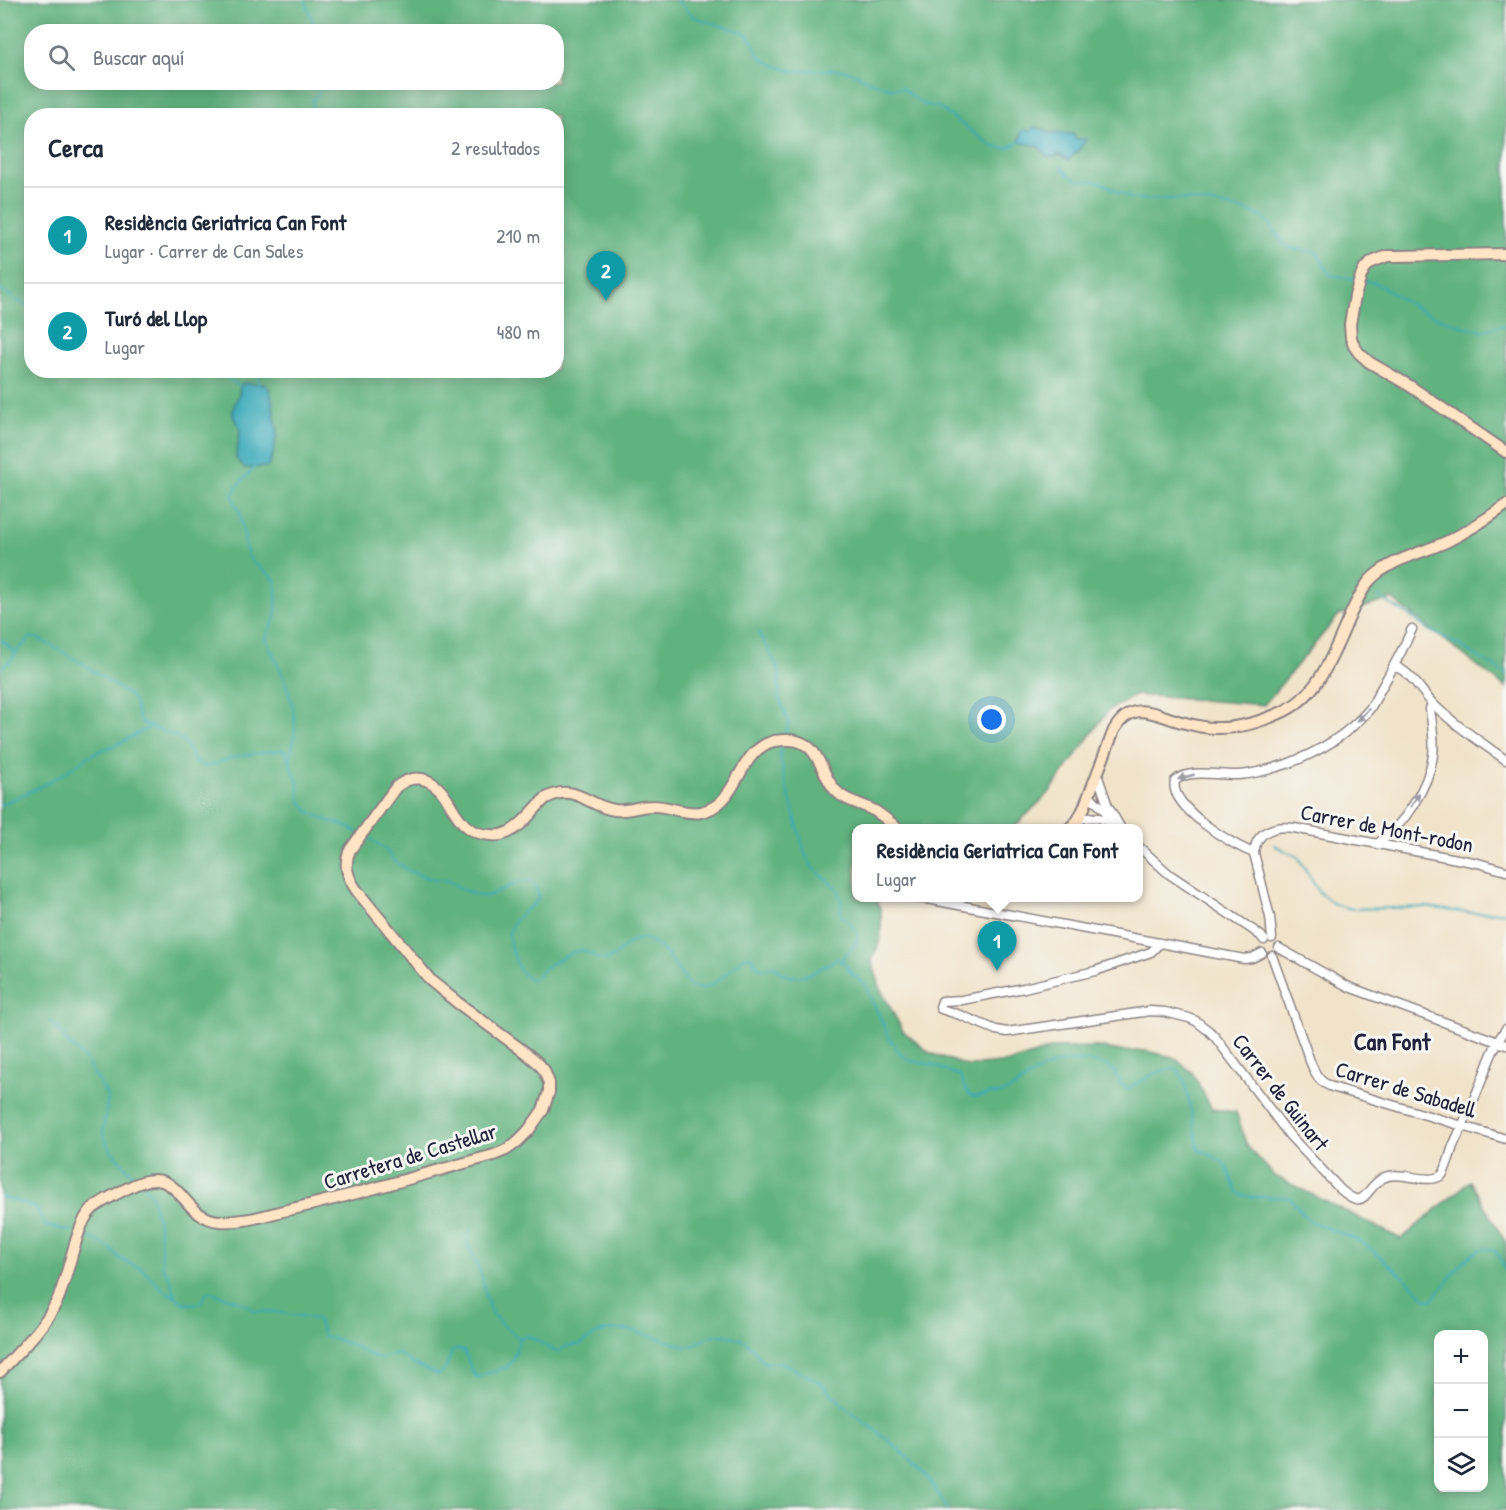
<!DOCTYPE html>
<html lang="es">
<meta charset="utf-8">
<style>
:root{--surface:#fff;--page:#f2f2f3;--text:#1f2937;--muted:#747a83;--line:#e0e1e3;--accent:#0b8043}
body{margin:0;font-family:"Patrick Hand",sans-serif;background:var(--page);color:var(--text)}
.controls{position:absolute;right:18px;bottom:18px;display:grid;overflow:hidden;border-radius:12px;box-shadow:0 3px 15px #0003}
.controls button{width:54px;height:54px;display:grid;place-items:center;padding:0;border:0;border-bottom:2px solid var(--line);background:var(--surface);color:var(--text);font:30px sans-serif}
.you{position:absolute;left:992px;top:720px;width:21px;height:21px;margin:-15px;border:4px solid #fff;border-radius:50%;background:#1a73e8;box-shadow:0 0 0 9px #1a73e833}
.badge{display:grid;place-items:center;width:39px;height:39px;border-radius:50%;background:var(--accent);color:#fff;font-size:20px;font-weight:700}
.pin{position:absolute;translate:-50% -50px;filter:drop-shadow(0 2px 3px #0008)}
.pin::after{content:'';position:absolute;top:32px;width:21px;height:18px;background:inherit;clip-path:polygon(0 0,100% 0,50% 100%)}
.popup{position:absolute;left:852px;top:824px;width:291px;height:78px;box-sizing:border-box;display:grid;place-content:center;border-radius:12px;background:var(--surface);filter:drop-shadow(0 2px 4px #0005);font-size:20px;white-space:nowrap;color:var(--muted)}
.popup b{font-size:22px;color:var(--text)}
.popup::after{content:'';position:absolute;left:50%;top:100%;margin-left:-12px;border:12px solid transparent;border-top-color:var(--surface)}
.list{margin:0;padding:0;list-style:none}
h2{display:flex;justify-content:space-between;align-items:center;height:78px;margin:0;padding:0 24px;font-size:26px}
h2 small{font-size:20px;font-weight:400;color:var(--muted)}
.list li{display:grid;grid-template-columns:39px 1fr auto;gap:18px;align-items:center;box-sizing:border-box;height:96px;padding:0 24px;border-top:2px solid var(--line)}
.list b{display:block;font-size:22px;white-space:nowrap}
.list p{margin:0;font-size:20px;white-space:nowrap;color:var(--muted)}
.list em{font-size:20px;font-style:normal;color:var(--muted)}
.icon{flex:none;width:33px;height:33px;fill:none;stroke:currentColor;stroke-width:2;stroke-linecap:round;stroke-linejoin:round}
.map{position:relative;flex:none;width:1506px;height:1510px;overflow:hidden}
.search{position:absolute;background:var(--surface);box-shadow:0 3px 15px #0003;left:24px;top:24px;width:540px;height:66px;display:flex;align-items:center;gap:15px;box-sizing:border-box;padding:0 21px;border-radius:24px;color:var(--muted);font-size:22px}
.panel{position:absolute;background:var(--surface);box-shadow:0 3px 15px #0003;left:24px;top:108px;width:540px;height:270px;border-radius:24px}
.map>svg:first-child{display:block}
</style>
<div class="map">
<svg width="1506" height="1510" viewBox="0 0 1506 1510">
<rect width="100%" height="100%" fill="#f6f6f2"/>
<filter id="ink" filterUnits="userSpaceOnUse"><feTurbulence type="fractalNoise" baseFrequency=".0167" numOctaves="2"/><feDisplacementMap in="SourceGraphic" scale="12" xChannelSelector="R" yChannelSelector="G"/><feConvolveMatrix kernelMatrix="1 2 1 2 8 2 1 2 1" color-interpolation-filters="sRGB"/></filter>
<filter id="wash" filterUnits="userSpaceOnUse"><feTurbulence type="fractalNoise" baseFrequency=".008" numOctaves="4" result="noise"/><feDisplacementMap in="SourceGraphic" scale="24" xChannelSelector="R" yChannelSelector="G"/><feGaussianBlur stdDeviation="1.35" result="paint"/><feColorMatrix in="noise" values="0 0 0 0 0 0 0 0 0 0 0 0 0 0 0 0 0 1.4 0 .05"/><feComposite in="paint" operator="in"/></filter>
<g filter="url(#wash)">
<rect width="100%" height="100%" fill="#f1e3ca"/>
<path fill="#61b27f" stroke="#426a5d" stroke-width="1.5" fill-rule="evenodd" d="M0 0H1506V688L1392 599 1339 615 1264 705 1136 695 1108 711 1049 793 1013 828H856V898H876L881 912V938L872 961 881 990 903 1031 930 1053 968 1066 1011 1062 1053 1048 1098 1047 1121 1051H1147L1173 1057 1192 1072 1212 1109 1236 1112 1247 1146 1275 1176 1401 1239 1470 1181 1506 1243V1510H0ZM32 32H556V82H32ZM32 116H556V370H32ZM1438 1334H1484V1488H1438Z"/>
<path fill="#3baaba" stroke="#2e667a" stroke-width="1.5" d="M1035 127 1041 128 1050 133 1073 134 1076 139H1087L1078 151 1069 160 1058 154 1056 157H1048C1044 154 1043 149 1038 147 1032 143 1025 145 1019 142L1022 131 1025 129 1030 131Z
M244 383 265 384 270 390 277 428V435L273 454 268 467 245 468 238 461 236 457 240 429C238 424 234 420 233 415 231 407 237 401 239 394 239 391 240 387 241 384Z"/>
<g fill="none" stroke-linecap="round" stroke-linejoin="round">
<path stroke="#3baaba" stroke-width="2" d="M305 0 316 32
M677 0C682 5 687 11 693 16 706 24 742 28 749 36 754 41 755 50 759 56 760 58 776 66 779 67 798 76 827 66 847 71 865 76 884 92 903 88L914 98 923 104 938 107 992 146C1006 151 1009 148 1021 141
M311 116 313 100 319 92 320 82
M1061 167C1079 189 1083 175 1102 183 1112 187 1120 195 1131 198 1148 202 1172 197 1190 200 1207 203 1249 209 1262 217 1274 224 1277 239 1286 245 1294 252 1307 250 1317 252L1326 269 1330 275 1358 279
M1363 281 1375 283 1386 289 1411 305 1429 314 1465 327 1482 331 1506 325
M0 289 17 301 32 306
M216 370 241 387
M258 385 260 370
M256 466 236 487 233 495 234 500 240 513 246 549 248 556 252 562 275 579C276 592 278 608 274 620 272 628 265 632 267 641 270 651 277 661 281 671 288 688 295 710 295 729 295 739 291 750 290 761
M1379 597 1410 616 1428 630 1457 644 1506 674
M758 632 769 651 779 672V698L789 723 785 735
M0 641H3L14 652 17 651 30 638H38L82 663 130 696 134 702 139 719 144 724 180 738 186 745 194 760 200 765 207 767 234 757 281 750 285 751 298 783 300 801 311 813 326 820 341 824 359 833
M0 668C9 664 12 660 17 652
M783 744 780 753 783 773 805 854 813 868 838 889 841 900V916C850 922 863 933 854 945 850 951 845 953 841 961L846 965 849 971 865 985 887 1033 896 1049 903 1056 911 1061 933 1065 960 1076C962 1082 966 1093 971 1096 977 1099 983 1095 989 1094 998 1093 990 1095 998 1094 1013 1092 1029 1075 1043 1069 1054 1064 1067 1061 1079 1061 1088 1061 1109 1064 1114 1071 1119 1078 1119 1085 1129 1088 1139 1082 1166 1064 1177 1070 1183 1073 1184 1081 1186 1087L1199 1150C1208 1154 1217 1156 1224 1163 1232 1172 1231 1191 1242 1195 1257 1200 1274 1195 1290 1198L1309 1221 1359 1241 1369 1247 1408 1281 1425 1298 1429 1300 1433 1299C1444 1286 1464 1257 1479 1250 1484 1248 1488 1249 1494 1250L1499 1256 1506 1272
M0 805 38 788 66 772 92 754 119 743 149 728
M364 835 384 848 397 863 409 871 433 880 448 881 464 890 479 896H487L519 882H533C536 887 540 893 537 900 535 904 531 906 527 909 506 924 506 937 515 959 518 968 522 977 533 980 538 976 540 971 546 967 549 964 576 950 579 950 588 949 595 960 605 960 614 959 621 949 628 944 654 925 674 965 686 982 707 1004 730 965 747 956L753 958C759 972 762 969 774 966 778 968 781 973 785 975 803 981 822 968 836 959L841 961
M1274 845 1298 857 1319 892 1334 904 1352 909 1428 907 1453 911 1474 913 1506 912
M49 1020 57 1027 70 1045 84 1058 108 1097 103 1131 104 1137 110 1149 137 1180
M144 1186 151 1194 159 1227 162 1262 163 1268 171 1280 175 1296
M0 1197 14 1200 37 1209 45 1226 75 1232
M471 1229 467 1237 468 1245 482 1276 485 1294 491 1312 501 1324 519 1338
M81 1234 96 1240 111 1249 120 1259 142 1269 164 1291 175 1296 184 1303 188 1304 201 1303 207 1292H210C223 1296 245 1301 254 1311L276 1312 316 1319 319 1322 323 1335 326 1337 347 1343 379 1359 399 1354 413 1364 439 1375C453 1369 444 1343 464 1351L473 1373 477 1377 507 1367 513 1360 519 1338 527 1336C539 1339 545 1347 557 1352L567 1346 581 1344 598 1333 613 1330H629L688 1347C696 1346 701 1340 709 1337 720 1333 736 1336 746 1342 753 1347 758 1357 765 1363L781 1362 821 1383 848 1410 887 1439 920 1469 933 1485 948 1510"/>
</g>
</g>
<g filter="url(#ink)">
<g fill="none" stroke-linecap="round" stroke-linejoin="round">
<g stroke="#8a8282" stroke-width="11">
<path id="street" d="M1395 666C1413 674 1421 692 1435 706 1456 726 1482 743 1506 760
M1097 774 1108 806 1120 827
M1090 796 1109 815
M1078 820C1094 814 1106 819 1120 827
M1377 844C1404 826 1429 786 1433 755 1435 740 1432 724 1430 709L1432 703
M1138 846 1169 874 1253 930 1261 936 1264 940
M1254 853C1233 846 1168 806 1175 781 1188 768 1220 776 1238 775 1255 774 1271 769 1287 764 1319 752 1346 736 1368 711 1374 704 1377 695 1382 687 1393 668 1403 649 1412 629
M911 898 927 899 1244 959 1252 958 1262 953
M1272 938 1270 917 1254 853C1256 831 1275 825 1294 828L1478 863 1506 871
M1160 943 1151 952 1095 971 1024 988 962 1000 942 1001 940 1007 941 1009 960 1015 996 1030 1007 1032 1150 1011 1165 1012 1189 1018 1196 1021 1209 1031 1215 1037 1290 1136 1340 1189C1367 1213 1363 1189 1383 1178 1399 1169 1428 1186 1442 1175 1445 1173 1451 1152 1453 1146 1462 1126 1471 1107 1479 1087 1487 1067 1493 1046 1506 1029
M1279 948 1349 987 1506 1045
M1272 956 1310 1061C1315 1074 1319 1082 1332 1087L1506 1139"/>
</g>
<g stroke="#8a8282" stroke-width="14">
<path id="secondary" d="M1506 254 1395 256H1387L1372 262 1365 268 1361 276 1355 296 1350 324 1351 338 1354 346 1359 353 1369 362 1410 386 1506 452
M1070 828 1078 820 1084 808 1114 730C1132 700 1152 713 1178 721 1189 724 1202 728 1214 728 1236 729 1260 722 1280 713 1321 696 1335 648 1352 611 1357 601 1362 589 1370 580 1390 559 1423 553 1448 541 1468 531 1488 518 1506 505
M0 1372C20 1350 44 1328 57 1301 69 1277 75 1225 92 1209 103 1200 116 1194 128 1188 183 1159 177 1218 220 1221 241 1223 263 1216 283 1211 354 1196 423 1174 494 1155L506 1150 516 1143 528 1131 543 1110 549 1092V1083L544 1070 537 1062 526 1053 458 1003 431 981 357 891C348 878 343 865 350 850L396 787C405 780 414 776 426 780 447 788 450 811 465 825 472 831 482 835 491 835 497 836 503 835 509 832 524 825 534 808 546 798 576 782 588 807 615 810 627 812 639 806 651 806 668 805 684 815 701 812 740 804 736 751 774 741 781 740 790 739 797 741 820 747 821 774 835 790 846 802 861 803 875 811 883 816 890 822 897 828"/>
</g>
<use href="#street" stroke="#fff" stroke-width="8"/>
<use href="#secondary" stroke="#ffe4c6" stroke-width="10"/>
</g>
<defs><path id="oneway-solid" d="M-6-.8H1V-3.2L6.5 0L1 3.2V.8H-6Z" transform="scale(1.5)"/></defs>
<g fill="#9c9ca7">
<use href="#oneway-solid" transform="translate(1363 715) rotate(133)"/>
<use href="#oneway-solid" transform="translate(1186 777) rotate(164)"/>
<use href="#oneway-solid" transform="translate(1415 800) rotate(-59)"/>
</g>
</g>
<g text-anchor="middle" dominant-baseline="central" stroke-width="6" stroke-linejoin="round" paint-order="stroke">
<g font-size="22" fill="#22223b" stroke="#f6f6f2">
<text transform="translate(1387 828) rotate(11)">Carrer de Mont-rodon</text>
<text transform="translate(1406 1089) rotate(17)">Carrer de Sabadell</text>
<text transform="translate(1281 1092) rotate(52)">Carrer de Guinart</text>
<text transform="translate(410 1156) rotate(-17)">Carretera de Castellar</text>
</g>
<g font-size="24" font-weight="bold" fill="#22223b" stroke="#f6f6f2">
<text x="1392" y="1041">Can Font</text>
</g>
</g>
</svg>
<div class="controls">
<button>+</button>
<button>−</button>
<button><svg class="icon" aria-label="layers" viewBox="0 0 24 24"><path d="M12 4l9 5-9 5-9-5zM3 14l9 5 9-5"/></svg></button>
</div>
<div class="you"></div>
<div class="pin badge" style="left:997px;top:971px;background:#0f9aa8">1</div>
<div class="popup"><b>Residència Geriatrica Can Font</b>Lugar</div>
<div class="pin badge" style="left:606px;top:301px;background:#0f9aa8">2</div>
<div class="search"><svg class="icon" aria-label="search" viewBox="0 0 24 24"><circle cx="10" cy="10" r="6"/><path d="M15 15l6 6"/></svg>Buscar aquí</div>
<section class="panel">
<h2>Cerca<small>2 resultados</small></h2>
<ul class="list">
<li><span class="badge" style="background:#0f9aa8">1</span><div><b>Residència Geriatrica Can Font</b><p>Lugar · Carrer de Can Sales</p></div><em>210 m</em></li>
<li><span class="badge" style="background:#0f9aa8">2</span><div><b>Turó del Llop</b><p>Lugar</p></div><em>480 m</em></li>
</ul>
</section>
</div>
